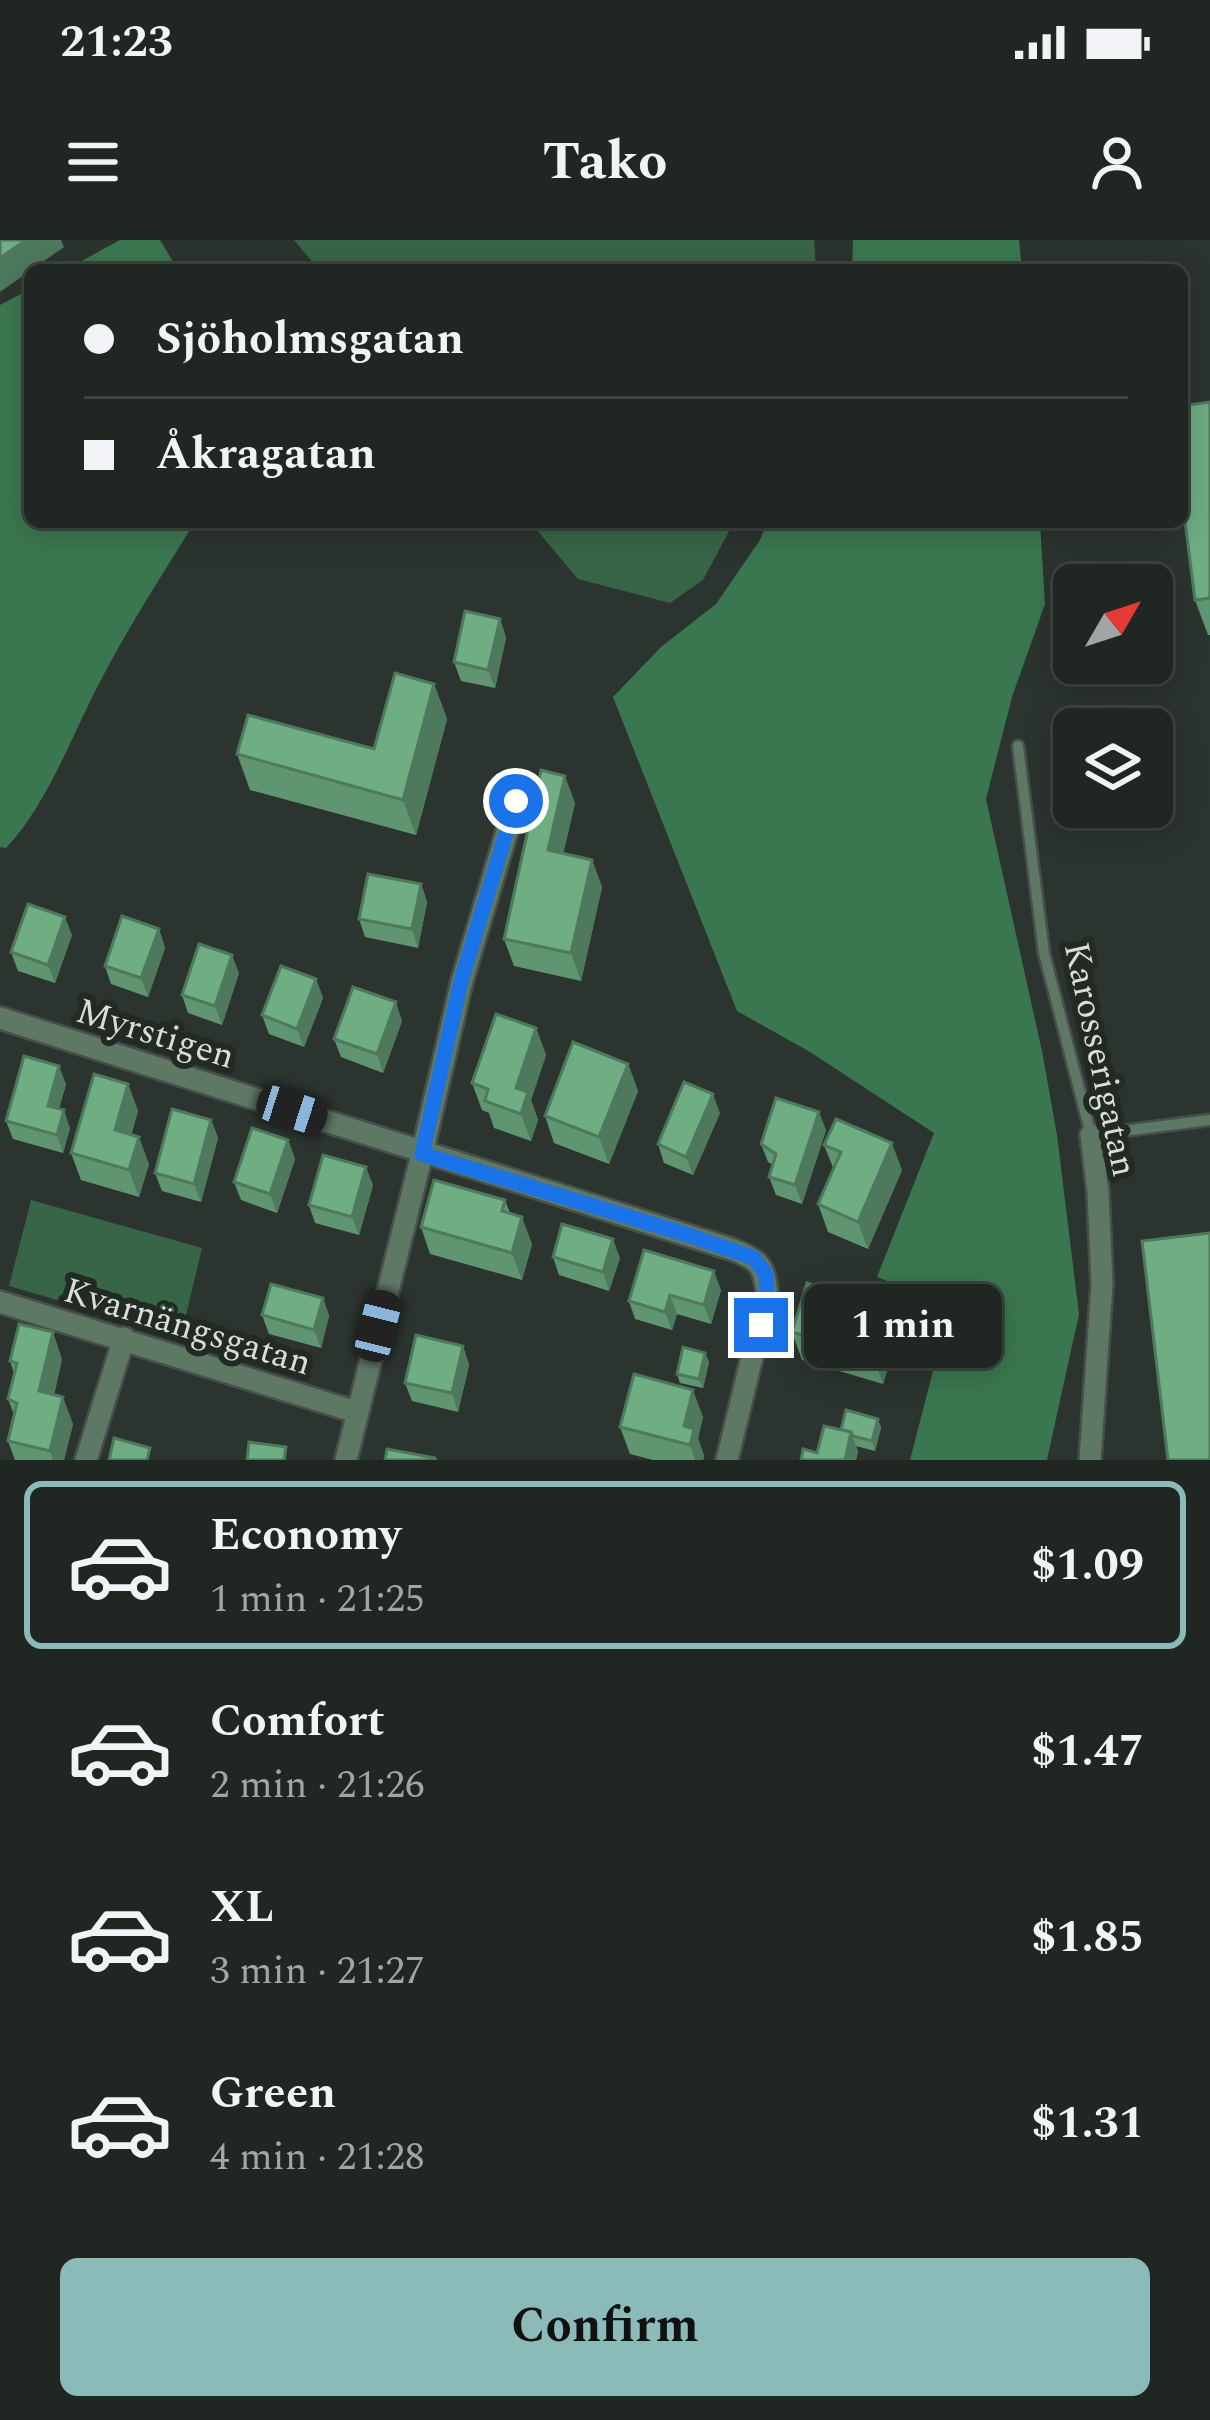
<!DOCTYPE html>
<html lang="en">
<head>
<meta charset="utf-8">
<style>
	body { margin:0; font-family:Spectral,serif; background:#2d332f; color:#f1f3f6; height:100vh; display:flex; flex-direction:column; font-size:45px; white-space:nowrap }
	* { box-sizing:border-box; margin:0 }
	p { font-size:39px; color:#a2a5a5 }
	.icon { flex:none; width:66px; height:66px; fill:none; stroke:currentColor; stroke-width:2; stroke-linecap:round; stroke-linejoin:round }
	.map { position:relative; height:1220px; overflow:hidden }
	.side { display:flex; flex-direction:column; background:#202722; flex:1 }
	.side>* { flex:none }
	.hud { position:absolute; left:24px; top:24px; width:1164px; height:264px; border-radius:18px; box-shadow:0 6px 30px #0003,0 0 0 3px #3d4440; display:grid; align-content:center; height:264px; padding:0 60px; background:#202722 }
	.needle { width:78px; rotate:51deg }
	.controls { position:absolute; left:1053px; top:324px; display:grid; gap:24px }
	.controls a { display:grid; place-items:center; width:120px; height:120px; border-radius:18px; background:#202722; box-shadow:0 6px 30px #0003,0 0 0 3px #3d4440; font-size:60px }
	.end { position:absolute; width:54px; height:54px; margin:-27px; border:15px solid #1a73e8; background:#fff; box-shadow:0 0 0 6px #fff }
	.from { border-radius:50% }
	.bubble { position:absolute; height:84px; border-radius:18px; background:#202722; box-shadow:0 6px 30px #0003,0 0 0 3px #3d4440; font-size:39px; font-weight:700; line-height:84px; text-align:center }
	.car { position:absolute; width:36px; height:72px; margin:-36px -18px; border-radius:15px; box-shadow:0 0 9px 3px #0007; background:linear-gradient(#222 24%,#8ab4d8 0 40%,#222 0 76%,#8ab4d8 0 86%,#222 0) }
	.hud b { display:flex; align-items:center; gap:42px; height:114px; font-size:45px }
	.hud b+b { border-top:3px solid #3d4440 }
	.hud i { width:30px; height:30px; background:#f1f3f6 }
	ul { padding:21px 0 0; list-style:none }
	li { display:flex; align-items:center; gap:36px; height:168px; margin:0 24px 18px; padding:0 36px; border:6px solid transparent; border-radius:18px }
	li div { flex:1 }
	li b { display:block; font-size:45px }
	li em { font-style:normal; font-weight:700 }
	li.current { border-color:#8bbbb9 }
	li>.icon { width:108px; height:108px; stroke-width:1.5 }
	.action { display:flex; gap:24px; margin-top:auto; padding:24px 60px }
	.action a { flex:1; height:138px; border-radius:18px; background:#8bbbb9; color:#111; font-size:48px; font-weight:700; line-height:138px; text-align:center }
	.status { display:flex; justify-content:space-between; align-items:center; height:84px; padding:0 60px; background:#202722; direction:ltr }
	.status svg { height:33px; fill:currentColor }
	header { display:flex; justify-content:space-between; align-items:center; height:156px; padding:0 60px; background:#202722; font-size:54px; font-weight:700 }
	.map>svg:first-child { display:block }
</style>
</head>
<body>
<div class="status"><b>21:23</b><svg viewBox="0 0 49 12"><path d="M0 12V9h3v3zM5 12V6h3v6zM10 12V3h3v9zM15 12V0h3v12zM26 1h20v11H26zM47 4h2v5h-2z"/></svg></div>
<header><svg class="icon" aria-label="menu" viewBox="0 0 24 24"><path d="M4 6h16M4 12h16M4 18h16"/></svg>Tako<svg class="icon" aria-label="person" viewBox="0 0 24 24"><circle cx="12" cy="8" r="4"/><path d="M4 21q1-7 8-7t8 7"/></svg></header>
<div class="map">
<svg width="1210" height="1220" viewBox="0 0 1210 1220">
	<rect width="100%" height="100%" fill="#2b342e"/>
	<g fill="#386547">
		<path d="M 294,0 L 814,0 L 816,27 L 815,30 L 319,30 Z"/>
		<path d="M 530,282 L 734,282 L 703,340 L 670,363 L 578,339 Z"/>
		<path d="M 31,960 L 202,1008 L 181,1096 L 9,1046 Z"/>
	</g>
	<g fill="#3a7750">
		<path d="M 120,0 L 160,0 L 178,30 L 65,30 Z"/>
		<path d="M 853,0 L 1019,0 L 1022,30 L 852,30 Z"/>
		<path d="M 30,49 L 30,282 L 195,282 C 163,333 131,383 103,436 C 74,490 48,564 6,608 L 0,607 L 0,65 Z"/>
		<path d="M 767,282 L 1040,282 L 1045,364 L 1012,457 L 986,559 L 1042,811 L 1057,895 L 1079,1074 L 1047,1220 L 910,1220 L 939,1108 L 936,1060 L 877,1037 L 934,893 L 810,812 L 737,771 L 613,457 L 661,407 L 716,364 L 760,300 Z"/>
	</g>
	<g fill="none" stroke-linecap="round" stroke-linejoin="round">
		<defs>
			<path id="lane" d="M 1018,506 L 1044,713 L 1091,895 L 1210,880"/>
			<g id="street">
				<path d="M 0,778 C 244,855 487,932 731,1009 C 759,1020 765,1025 767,1055 L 727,1220"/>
				<path d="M 0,1062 L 356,1172"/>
				<path d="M 86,1220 L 124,1098"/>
				<path d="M 346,1220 L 422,914 L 462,741 L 516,561"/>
				<path d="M 1090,1220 L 1102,1044 L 1098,952 L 1091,895"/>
			</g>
		</defs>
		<use href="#lane" stroke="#474f4a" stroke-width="15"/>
		<use href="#street" stroke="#474f4a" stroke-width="26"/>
		<use href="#lane" stroke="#5e7866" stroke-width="10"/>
		<use href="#street" stroke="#5e7866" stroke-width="21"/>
	</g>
	<g fill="#5f9571">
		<path d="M 1210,162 L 1210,395 L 1208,395 L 1195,360 Z"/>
		<path d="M 500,379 L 506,398 L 495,448 L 461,441 L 454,422 Z"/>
		<path d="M 434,444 L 447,479 L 416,595 L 250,550 L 237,514 L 374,509 Z"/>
		<path d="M 575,563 L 563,613 L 592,620 L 602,647 L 581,741 L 514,726 L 504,699 Z"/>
		<path d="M 421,644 L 427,662 L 418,708 L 365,697 L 359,679 Z"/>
		<path d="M 159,689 L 165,708 L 148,757 L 111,744 L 105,726 Z"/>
		<path d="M 72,695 L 55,743 L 18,731 L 11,712 Z"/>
		<path d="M 239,733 L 222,785 L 188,773 L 182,755 Z"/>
		<path d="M 316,739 L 323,758 L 304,807 L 269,794 L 262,775 Z"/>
		<path d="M 402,781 L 383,833 L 341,817 L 334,799 Z"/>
		<path d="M 536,788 L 546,815 L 531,860 L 538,880 L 531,901 L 494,888 L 489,873 L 482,870 L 472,843 Z"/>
		<path d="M 628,824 L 638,851 L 609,924 L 554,903 L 545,876 Z"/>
		<path d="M 66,844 L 59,868 L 70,888 L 63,913 L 13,899 L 6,881 Z"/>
		<path d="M 128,844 L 138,871 L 131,895 L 149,924 L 139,957 L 81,940 L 71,913 Z"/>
		<path d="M 720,873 L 693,935 L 664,923 L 658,904 Z"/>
		<path d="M 211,880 L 218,898 L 201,962 L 162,951 L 155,933 Z"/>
		<path d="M 826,890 L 802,964 L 776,955 L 769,937 L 773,925 L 768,922 L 761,904 Z"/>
		<path d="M 288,900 L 295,919 L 277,973 L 241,960 L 234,942 Z"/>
		<path d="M 824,905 L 902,930 L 868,1009 L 828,992 L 818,964 L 834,930 Z"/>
		<path d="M 373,945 L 359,995 L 315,983 L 309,965 Z"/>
		<path d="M 505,960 L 510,973 L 532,1004 L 522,1040 L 430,1014 L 421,987 Z"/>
		<path d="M 553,1017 L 620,1018 L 609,1051 L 559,1035 Z"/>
		<path d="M 721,1050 L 711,1084 L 677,1074 L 672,1090 L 635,1079 L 629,1061 Z"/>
		<path d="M 323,1058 L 329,1076 L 321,1108 L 269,1094 L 262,1075 Z"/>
		<path d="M 888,1068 L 898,1095 L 883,1144 L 802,1120 L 792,1092 Z"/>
		<path d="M 463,1106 L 469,1125 L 458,1172 L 412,1161 L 405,1143 Z"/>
		<path d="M 705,1113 L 709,1122 L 703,1148 L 680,1143 L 677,1134 Z"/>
		<path d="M 62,1119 L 54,1155 L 73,1184 L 64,1220 L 15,1220 L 8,1201 L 14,1175 L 8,1159 L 14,1133 L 10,1121 Z"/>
		<path d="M 703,1177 L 698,1198 L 704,1216 L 703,1220 L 653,1220 L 630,1214 L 620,1187 Z"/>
		<path d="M 878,1179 L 881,1188 L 875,1211 L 856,1206 L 858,1211 L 856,1220 L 801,1220 L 817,1213 L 841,1190 Z"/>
	</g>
	<g fill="#4e795c">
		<path d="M 26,0 L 61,0 L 64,7 L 0,52 L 0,18 Z"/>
		<path d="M 500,379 L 506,398 L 495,448 L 488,430 Z"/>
		<path d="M 434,444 L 447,479 L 416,595 L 403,560 Z"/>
		<path d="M 565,536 L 575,563 L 558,637 L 548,610 Z"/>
		<path d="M 592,620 L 602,647 L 581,741 L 571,713 Z"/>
		<path d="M 421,644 L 427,662 L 418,708 L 412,689 Z"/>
		<path d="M 65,677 L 72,695 L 55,743 L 48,725 Z"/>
		<path d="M 159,689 L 165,708 L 148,757 L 141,738 Z"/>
		<path d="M 232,715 L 239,733 L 222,785 L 215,766 Z"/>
		<path d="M 316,739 L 323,758 L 304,807 L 297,789 Z"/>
		<path d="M 396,762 L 402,781 L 383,833 L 377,814 Z"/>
		<path d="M 536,788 L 546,815 L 531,860 L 538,880 L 531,901 L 521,874 L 516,848 Z"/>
		<path d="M 628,824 L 638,851 L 609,924 L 599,897 Z"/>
		<path d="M 59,826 L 66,844 L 55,884 L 48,866 Z"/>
		<path d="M 128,844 L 138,871 L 125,917 L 115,890 Z"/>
		<path d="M 713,854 L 720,873 L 693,935 L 686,917 Z"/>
		<path d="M 64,870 L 70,888 L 63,913 L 57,895 Z"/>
		<path d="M 819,872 L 826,890 L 802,964 L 795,945 Z"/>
		<path d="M 211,880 L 218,898 L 201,962 L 194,944 Z"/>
		<path d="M 139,897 L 149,924 L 139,957 L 129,930 Z"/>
		<path d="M 288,900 L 295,919 L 277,973 L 270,954 Z"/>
		<path d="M 892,903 L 902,930 L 868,1009 L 858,982 Z"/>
		<path d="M 366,927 L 373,945 L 359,995 L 352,977 Z"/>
		<path d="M 522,977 L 532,1004 L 522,1040 L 512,1013 Z"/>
		<path d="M 613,999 L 620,1018 L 609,1051 L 603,1032 Z"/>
		<path d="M 714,1031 L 721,1050 L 711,1084 L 704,1065 Z"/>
		<path d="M 670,1055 L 677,1074 L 672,1090 L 665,1072 Z"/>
		<path d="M 323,1058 L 329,1076 L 321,1108 L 314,1090 Z"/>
		<path d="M 888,1068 L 898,1095 L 883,1144 L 873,1117 Z"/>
		<path d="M 53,1092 L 62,1119 L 49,1178 L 39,1151 Z"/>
		<path d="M 463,1106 L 469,1125 L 458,1172 L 452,1153 Z"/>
		<path d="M 705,1113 L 709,1122 L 703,1148 L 699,1139 Z"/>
		<path d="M 693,1150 L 703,1177 L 698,1198 L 704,1216 L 703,1220 L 695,1220 L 684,1186 Z"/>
		<path d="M 63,1157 L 73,1184 L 64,1220 L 53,1220 L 50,1211 Z"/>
		<path d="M 878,1179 L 881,1188 L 875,1211 L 872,1201 Z"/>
		<path d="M 851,1192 L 858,1211 L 856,1220 L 845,1220 Z"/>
	</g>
	<g fill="#6fad83" stroke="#4e795c" stroke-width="3">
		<path d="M 0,0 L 26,0 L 0,18 Z"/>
		<path d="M 1210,162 L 1210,358 L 1195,360 L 1182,257 L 1182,166 Z"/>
		<path d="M 465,371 L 500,379 L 488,430 L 454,422 Z"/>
		<path d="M 395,433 L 434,444 L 403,560 L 237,514 L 248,475 L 374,509 Z"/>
		<path d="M 541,530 L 565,536 L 548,610 L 592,620 L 571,713 L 504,699 Z"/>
		<path d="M 368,634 L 421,644 L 412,689 L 359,679 Z"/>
		<path d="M 28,664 L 65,677 L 48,725 L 11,712 Z"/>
		<path d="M 122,676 L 159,689 L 141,738 L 105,726 Z"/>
		<path d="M 199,704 L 232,715 L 215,766 L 182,755 Z"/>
		<path d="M 281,726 L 316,739 L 297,789 L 262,775 Z"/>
		<path d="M 353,747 L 396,762 L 377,814 L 334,799 Z"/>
		<path d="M 496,774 L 536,788 L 516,848 L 528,852 L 521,874 L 485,861 L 488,849 L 472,843 Z"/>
		<path d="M 573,802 L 628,824 L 599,897 L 545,876 Z"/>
		<path d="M 24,816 L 59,826 L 48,866 L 64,870 L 57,895 L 6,881 Z"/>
		<path d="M 94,834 L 128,844 L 115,890 L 139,897 L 129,930 L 71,913 Z"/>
		<path d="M 684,842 L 713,854 L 686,917 L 658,904 Z"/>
		<path d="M 776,858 L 819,872 L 795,945 L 769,937 L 776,914 L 761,904 Z"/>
		<path d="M 172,869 L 211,880 L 194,944 L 155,933 Z"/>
		<path d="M 836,879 L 892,903 L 858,982 L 818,964 L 841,912 L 824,905 Z"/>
		<path d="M 252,888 L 288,900 L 270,954 L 234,942 Z"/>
		<path d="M 323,915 L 366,927 L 352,977 L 309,965 Z"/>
		<path d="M 434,940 L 505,960 L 502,971 L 522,977 L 512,1013 L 421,987 Z"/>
		<path d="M 562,984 L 613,999 L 603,1032 L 553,1017 Z"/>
		<path d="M 1210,993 L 1210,1220 L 1168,1220 L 1142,1001 Z"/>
		<path d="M 644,1010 L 714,1031 L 704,1065 L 670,1055 L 665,1072 L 629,1061 Z"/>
		<path d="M 807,1043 L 888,1068 L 873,1117 L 792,1092 Z"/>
		<path d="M 271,1044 L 323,1058 L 314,1090 L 262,1075 Z"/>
		<path d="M 19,1084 L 53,1092 L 39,1151 L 63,1157 L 50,1211 L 8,1201 L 17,1163 L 8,1159 L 17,1123 L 10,1121 Z"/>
		<path d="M 416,1095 L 463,1106 L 452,1153 L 405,1143 Z"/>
		<path d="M 683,1107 L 705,1113 L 699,1139 L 677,1134 Z"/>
		<path d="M 634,1134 L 693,1150 L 684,1186 L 694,1189 L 690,1205 L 620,1187 Z"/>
		<path d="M 846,1170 L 878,1179 L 872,1201 L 853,1196 L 851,1192 L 841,1190 Z"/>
		<path d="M 824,1186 L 851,1192 L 845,1220 L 801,1220 L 803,1209 L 817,1213 Z"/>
		<path d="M 114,1198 L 150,1208 L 147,1220 L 109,1220 Z"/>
		<path d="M 249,1202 L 286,1207 L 284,1220 L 247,1220 Z"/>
		<path d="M 387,1209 L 435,1218 L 435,1220 L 385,1220 Z"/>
	</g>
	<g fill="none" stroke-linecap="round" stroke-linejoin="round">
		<path stroke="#1a73e8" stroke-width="15" d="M 516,561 L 461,741 L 422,914 L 688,995 L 754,1018 L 766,1034 L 767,1055 L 761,1085"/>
	</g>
	<g text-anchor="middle" stroke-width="12" stroke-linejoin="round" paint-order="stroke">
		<g font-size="36" fill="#d9deda" stroke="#222a24">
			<text transform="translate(156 792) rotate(17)" y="13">Myrstigen</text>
			<text transform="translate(1102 819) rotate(78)" y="13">Karosserigatan</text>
			<text transform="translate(188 1085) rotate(17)" y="13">Kvarnängsgatan</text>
		</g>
	</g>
</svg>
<div class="controls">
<a><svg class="needle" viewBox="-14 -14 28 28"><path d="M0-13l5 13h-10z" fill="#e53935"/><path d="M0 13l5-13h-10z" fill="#a2a5a5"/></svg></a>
<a><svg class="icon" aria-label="layers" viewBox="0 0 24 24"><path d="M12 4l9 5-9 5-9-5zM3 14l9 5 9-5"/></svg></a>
</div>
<i class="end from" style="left:516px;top:561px"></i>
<i class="end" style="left:761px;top:1085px"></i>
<div class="bubble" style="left:804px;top:1044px;width:198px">1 min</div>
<i class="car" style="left:292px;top:870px;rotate:108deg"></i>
<i class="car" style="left:378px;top:1086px;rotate:14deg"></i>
<div class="hud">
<b><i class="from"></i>Sjöholmsgatan</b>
<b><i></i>Åkragatan</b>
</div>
</div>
<section class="side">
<ul>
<li class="current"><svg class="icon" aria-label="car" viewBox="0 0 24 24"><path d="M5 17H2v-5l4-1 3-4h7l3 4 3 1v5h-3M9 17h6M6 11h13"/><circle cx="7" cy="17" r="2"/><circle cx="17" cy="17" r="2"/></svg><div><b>Economy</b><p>1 min · 21:25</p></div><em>$1.09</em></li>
<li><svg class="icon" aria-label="car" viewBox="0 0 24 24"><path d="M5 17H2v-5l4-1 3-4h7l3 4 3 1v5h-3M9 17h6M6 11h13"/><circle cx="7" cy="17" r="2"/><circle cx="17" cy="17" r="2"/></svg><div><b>Comfort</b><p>2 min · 21:26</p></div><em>$1.47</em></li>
<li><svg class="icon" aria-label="car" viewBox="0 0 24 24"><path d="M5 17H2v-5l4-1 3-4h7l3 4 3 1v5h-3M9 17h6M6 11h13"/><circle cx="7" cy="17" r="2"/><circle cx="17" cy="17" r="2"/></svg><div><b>XL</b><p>3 min · 21:27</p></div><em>$1.85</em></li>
<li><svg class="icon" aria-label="car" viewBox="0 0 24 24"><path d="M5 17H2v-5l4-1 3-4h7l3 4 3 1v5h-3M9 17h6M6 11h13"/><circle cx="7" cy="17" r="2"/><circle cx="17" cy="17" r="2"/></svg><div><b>Green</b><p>4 min · 21:28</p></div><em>$1.31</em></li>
</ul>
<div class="action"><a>Confirm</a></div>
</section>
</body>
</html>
